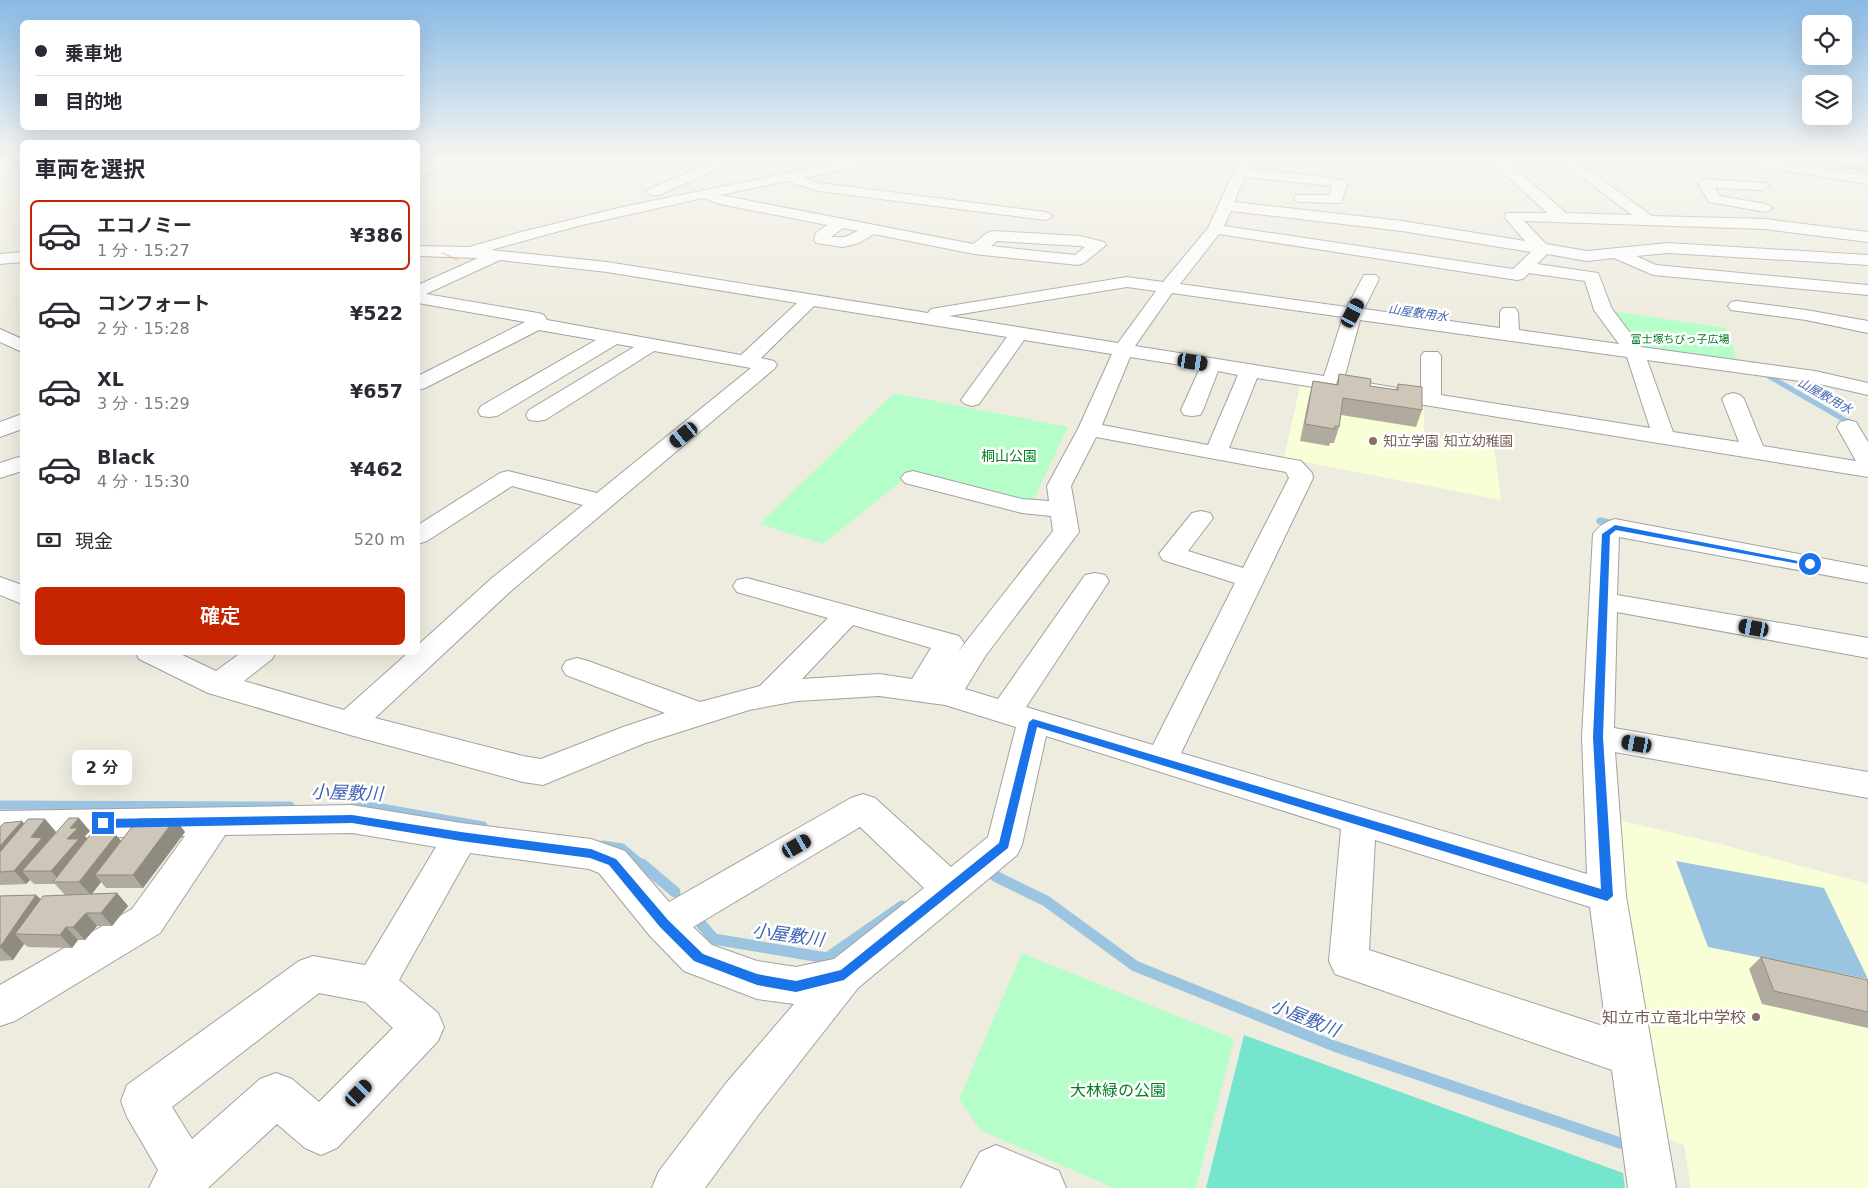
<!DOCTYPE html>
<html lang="ja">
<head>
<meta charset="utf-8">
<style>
	body { margin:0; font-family:"DejaVu Sans","Noto Sans JP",sans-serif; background:#f7f7f7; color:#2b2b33; height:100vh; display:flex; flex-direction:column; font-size:19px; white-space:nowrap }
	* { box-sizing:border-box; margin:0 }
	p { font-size:16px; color:#7c7c81 }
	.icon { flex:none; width:28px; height:28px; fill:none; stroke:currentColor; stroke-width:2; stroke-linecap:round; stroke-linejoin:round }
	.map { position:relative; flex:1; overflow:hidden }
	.side { position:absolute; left:20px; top:140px; width:400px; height:515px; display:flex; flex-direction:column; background:#fff; border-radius:8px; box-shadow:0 5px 20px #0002 }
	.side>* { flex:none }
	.banner { position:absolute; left:20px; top:20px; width:400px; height:110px; border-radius:8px; box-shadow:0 5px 20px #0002; display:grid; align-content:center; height:110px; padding:0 15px; background:#fff }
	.controls { position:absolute; left:1802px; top:15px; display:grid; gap:10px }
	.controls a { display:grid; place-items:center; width:50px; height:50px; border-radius:8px; background:#fff; box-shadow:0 5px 20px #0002; font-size:25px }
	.end { position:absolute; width:22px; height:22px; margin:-11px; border:6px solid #1a73e8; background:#fff; box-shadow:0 0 0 2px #fff }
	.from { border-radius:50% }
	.bubble { position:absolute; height:35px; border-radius:8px; background:#fff; box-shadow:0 5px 20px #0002; font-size:16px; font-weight:600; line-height:35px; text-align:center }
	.car { position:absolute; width:15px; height:30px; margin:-15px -8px; border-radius:6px; box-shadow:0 0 4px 1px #0007; background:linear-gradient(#222 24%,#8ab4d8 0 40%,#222 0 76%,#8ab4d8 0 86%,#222 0) }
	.banner b { display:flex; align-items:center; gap:18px; height:48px; font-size:19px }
	.banner b+b { border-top:1px solid #e1e1e2 }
	.banner i { width:12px; height:12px; background:#2b2b33 }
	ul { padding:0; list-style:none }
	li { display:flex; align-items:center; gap:15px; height:70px; margin:0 10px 8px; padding:0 5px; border:2px solid transparent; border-radius:8px }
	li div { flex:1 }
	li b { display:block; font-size:19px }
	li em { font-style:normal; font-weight:600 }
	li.current { border-color:#c62400 }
	li>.icon { width:45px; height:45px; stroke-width:1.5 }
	h2 { padding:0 15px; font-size:22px; line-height:60px }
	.pay { display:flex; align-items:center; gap:12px; height:55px; padding:0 15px; font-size:19px }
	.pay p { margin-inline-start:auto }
	.primary-button { display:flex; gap:10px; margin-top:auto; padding:10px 15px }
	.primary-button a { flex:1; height:58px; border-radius:8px; background:#c62400; color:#fff; font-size:20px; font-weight:600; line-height:58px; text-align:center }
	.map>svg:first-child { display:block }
</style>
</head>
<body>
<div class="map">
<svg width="1868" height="1188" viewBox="0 0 1868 1188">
	<rect width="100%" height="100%" fill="#eeecdf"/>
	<g fill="#f8ffd7">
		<path d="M 1301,382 L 1424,402 L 1424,435 L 1494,447 L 1501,500 L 1284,458 Z"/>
		<path d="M 1618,820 L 1720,844 L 1868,884 L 1868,1188 L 1691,1188 L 1684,1145 L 1664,1138 L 1622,895 Z"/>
	</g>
	<g fill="#b6fec9">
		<path d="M 1612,311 L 1726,328 L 1739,365 L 1641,349 Z"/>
		<path d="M 894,393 L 1068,427 L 1032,503 L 913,472 L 823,544 L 760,524 Z"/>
		<path d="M 1022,953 L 1234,1039 L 1196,1188 L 1114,1188 L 980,1130 L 959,1099 Z"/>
	</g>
	<path fill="#75e5ce" d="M 1244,1035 L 1623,1173 L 1625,1188 L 1206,1188 Z"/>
	<path fill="#9bc4e0" d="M 1676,861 L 1824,888 L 1868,979 L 1708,947 Z"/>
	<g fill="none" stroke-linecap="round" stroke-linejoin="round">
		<path stroke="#9bc4e0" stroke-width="5" d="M 1765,374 L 1850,423"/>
		<g stroke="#9bc4e0" stroke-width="7">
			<path d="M 1848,422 L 1855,426"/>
			<path d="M 1600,521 L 1615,524"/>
		</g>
		<g stroke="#9bc4e0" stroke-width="9">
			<path d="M 0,805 L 290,806"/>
			<path d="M 354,807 L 375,807 L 483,826"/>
			<path d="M 603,845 L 622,848 L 643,866"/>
		</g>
		<g stroke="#9bc4e0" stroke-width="11">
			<path d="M 642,864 L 675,892"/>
			<path d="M 995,876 L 1046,901 L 1135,966 L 1334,1046 L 1626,1145"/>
			<path d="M 702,925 L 714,939 L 827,958 L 902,906"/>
		</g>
		<path fill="#9bc4e0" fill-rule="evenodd" d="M 1807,158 L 1868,159 L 1868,173 L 1811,163 Z"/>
		<defs>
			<g id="minor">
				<path d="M 7,158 L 22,158 L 22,163 L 9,161 Z"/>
				<path d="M 724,158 L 742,158 L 659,195 L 654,196 L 647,192 L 649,189 Z"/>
				<path d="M 862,158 L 888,158 L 881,162 L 803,178 L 820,183 L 1046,212 L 1053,216 L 1046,220 L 818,191 L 787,181 L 720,195 L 973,244 L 987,233 L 993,231 L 1080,236 L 1104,242 L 1106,245 L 1084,263 L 1078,265 L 974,254 L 874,234 L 859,243 L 843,247 L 816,243 L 814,240 L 816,233 L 827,225 L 720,204 L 703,198 L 578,226 L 491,250 L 607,262 L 928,313 L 931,309 L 937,308 L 1127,277 L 1163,282 L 1208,228 L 1240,158 L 1254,158 L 1249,169 L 1327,177 L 1345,181 L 1347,184 L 1341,203 L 1301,202 L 1296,201 L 1294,198 L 1296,195 L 1330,195 L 1332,186 L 1245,177 L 1234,202 L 1402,221 L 1525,241 L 1506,219 L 1504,216 L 1506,213 L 1547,213 L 1488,158 L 1503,158 L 1566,213 L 1632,215 L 1557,158 L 1572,158 L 1652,216 L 1765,219 L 1868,232 L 1868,242 L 1765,229 L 1524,221 L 1546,244 L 1587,251 L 1668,243 L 1868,255 L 1868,265 L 1668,253 L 1636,256 L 1656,265 L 1868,285 L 1868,295 L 1653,275 L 1614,258 L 1587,261 L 1547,254 L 1537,264 L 1598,273 L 1612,309 L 1641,347 L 1815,371 L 1868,383 L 1868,395 L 1815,383 L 1647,360 L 1673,432 L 1739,442 L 1722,399 L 1726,395 L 1733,393 L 1740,395 L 1744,399 L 1763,446 L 1856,461 L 1837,427 L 1840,422 L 1848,420 L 1856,422 L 1868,442 L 1868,477 L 1257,378 L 1229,448 L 1301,461 L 1312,473 L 1313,478 L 1181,753 L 1587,874 L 1582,737 L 1593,534 C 1599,526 1605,522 1615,519 L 1868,567 L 1868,583 L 1619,537 L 1617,595 L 1868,638 L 1868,658 L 1617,612 L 1614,728 L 1868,772 L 1868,798 L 1615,752 L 1626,896 L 1676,1188 L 1628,1188 L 1612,1070 L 1335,974 L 1329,961 L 1341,829 L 1046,736 L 1022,845 L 1017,855 L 858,988 L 759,1114 L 705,1188 L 652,1188 L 659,1171 L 727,1082 L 794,1004 L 757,999 L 684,971 L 650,936 L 599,873 L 589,869 L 470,853 L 399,980 L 438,1013 L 444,1027 L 438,1041 L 337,1148 L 321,1155 L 305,1148 L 277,1124 L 208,1188 L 149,1188 L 158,1170 L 127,1117 L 121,1101 L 127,1085 L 299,961 L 313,956 L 365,965 L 436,847 L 352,833 L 225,835 L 160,933 L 15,1021 L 0,1026 L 0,985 L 132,909 L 185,836 L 0,839 L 0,811 L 352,805 L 461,823 L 591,839 L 625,851 L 669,902 L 851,798 L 863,794 L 875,798 L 951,867 L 988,837 L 1016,727 L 945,705 L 879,696 L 797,701 L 749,710 L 645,743 L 543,785 L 523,782 L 350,735 L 208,693 L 139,659 L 135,652 L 176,652 L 216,671 L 242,652 L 276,652 L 272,659 L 244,681 L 344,710 L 409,652 L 418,652 L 418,645 L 492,578 L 583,505 L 512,486 L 427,541 L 418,544 L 418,525 L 500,473 L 508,471 L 597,493 L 751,368 L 654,351 L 545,420 L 537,421 L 529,420 L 526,415 L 529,410 L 634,347 L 617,344 L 497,416 L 489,417 L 481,416 L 478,411 L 481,406 L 596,340 L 539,330 L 425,388 L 418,390 L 418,376 L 525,322 L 418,303 L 418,285 L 478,258 L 418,256 L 418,246 L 469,247 L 521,232 L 627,206 ZM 1231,211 L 1402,231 L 1531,252 L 1513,269 L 1224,226 ZM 843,228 L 858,231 L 845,237 L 831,237 ZM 1219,234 L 1517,280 L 1523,279 L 1529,273 L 1585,281 L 1594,310 L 1619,344 L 1519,330 L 1518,312 L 1515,308 L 1503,308 L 1500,312 L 1500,328 L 1364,309 L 1379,279 L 1376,275 L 1364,275 L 1347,307 L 1180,284 ZM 997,241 L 1080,246 L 1085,247 L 1075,255 L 991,246 ZM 500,260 L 607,272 L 797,303 L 741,355 L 547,320 L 544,315 L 538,313 L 426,294 ZM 1127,287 L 1156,291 L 1118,343 L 949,316 ZM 1172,293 L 1343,317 L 1324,376 L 1135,346 ZM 814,306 L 1007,337 L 961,400 L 965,404 L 972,406 L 979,404 L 1024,340 L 1112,354 L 1078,429 L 1047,486 L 1049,501 L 1022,499 L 913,471 L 905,473 L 901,478 L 905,483 L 1022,513 L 1051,516 L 1053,531 L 958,652 L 964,643 L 959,636 L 747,578 L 737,580 L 733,586 L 737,592 L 828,618 L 760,686 L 700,702 L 588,661 L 577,658 L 566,661 L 562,668 L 566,675 L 665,713 L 623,727 L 541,759 L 523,756 L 375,718 L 512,590 L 774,369 L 777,365 L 774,361 L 761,358 ZM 1360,320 L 1627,357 L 1650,428 L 1441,395 L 1441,356 L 1438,352 L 1424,352 L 1421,356 L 1421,392 L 1344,379 ZM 1130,357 L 1200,368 L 1181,410 L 1184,415 L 1192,416 L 1200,415 L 1203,410 L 1218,371 L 1238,375 L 1208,445 L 1102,425 ZM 1096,437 L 1286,472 L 1289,478 L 1243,568 L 1188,551 L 1213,518 L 1210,513 L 1201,511 L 1192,513 L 1159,554 L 1163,560 L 1235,583 L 1153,745 L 1026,707 L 1109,581 L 1105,575 L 1095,573 L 1085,575 L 998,699 L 965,689 L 986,655 L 1079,532 L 1071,486 ZM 853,625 L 931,648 L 912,679 L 879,674 L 802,679 ZM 860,827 L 924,888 L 834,959 L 796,967 L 757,961 L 712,945 L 693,927 ZM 1375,840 L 1590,907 L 1606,1027 L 1369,950 ZM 319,993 L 365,1002 L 393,1028 L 319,1102 L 292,1079 L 276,1073 L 260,1079 L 192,1139 L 172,1107 Z"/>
				<path d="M 1719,158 L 1751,158 L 1868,176 L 1868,184 L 1726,162 Z"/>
				<path d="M 418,160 L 436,170 L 418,182 L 418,172 L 420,170 L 418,169 Z"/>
				<path d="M 1705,179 L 1767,183 L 1769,186 L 1762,190 L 1715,188 L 1719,196 L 1766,204 L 1773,208 L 1766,212 L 1709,202 L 1698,183 Z"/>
				<path d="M 22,252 L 22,262 L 0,264 L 0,254 Z"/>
				<path d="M 1737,301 L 1806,310 L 1868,321 L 1868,333 L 1806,320 L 1731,310 L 1728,306 L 1731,302 Z"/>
				<path d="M 0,329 L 22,339 L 22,352 L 0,342 Z"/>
				<path d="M 22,414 L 22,429 L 0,437 L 0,422 Z"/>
				<path d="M 22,456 L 22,471 L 0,478 L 0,463 Z"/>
				<path d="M 0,577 L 22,585 L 22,604 L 0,595 Z"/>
				<path d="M 996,1145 L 1059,1171 L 1066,1188 L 961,1188 L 980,1152 Z"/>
			</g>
		</defs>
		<use href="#minor" stroke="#a2a2a2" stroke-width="2"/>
		<use href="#minor" fill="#fff" fill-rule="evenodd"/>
		<path stroke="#ff8d5f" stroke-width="2" stroke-dasharray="1 1" stroke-linecap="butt" d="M 442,253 L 458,260"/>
	</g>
	<g fill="#b1aa9e">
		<path d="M 1339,374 L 1370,386 L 1396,390 L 1398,384 L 1422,410 L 1416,427 L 1341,415 L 1339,427 L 1334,443 L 1330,443 L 1329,446 L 1300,441 L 1309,397 L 1313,381 L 1336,384 Z"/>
		<path d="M 45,819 L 56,832 L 90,831 L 85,836 L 87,839 L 116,835 L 121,841 L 175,819 L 185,832 L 143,888 L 106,888 L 101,882 L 92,894 L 117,893 L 128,906 L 112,926 L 97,926 L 85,940 L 78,940 L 72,948 L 28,947 L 24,944 L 13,960 L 0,961 L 0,896 L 36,895 L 41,899 L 65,895 L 55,884 L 34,884 L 30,880 L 26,884 L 0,885 L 0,827 L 24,824 Z"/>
		<path d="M 1761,957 L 1868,980 L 1868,1028 L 1762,1004 L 1749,969 Z"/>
	</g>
	<g fill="#908b81">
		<path d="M 79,818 L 90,831 L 85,836 L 89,841 L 61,882 L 51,871 L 67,839 L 70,828 Z"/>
		<path d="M 45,819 L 56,832 L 22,871 L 30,880 L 26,884 L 14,871 L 0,872 L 0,846 L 22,821 L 33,834 Z"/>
		<path d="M 175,819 L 185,832 L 143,888 L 133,875 Z"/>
		<path d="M 116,835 L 127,848 L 95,875 L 101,882 L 91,895 L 79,882 Z"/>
		<path d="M 117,893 L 128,906 L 112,926 L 101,913 Z"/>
		<path d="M 36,895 L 49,908 L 15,934 L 24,944 L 13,960 L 0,947 Z"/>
		<path d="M 86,913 L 97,926 L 85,940 L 73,927 Z"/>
		<path d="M 66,927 L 78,940 L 72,948 L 60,935 Z"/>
	</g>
	<g fill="#cec6b8" stroke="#908b81">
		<path d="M 1339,374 L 1371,379 L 1370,386 L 1398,390 L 1398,384 L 1422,387 L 1422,410 L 1343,398 L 1339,427 L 1335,426 L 1334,429 L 1305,424 L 1313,381 L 1338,385 Z"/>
		<path d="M 69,818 L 79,818 L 70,828 L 78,828 L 67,839 L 79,839 L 51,871 L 22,871 Z"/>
		<path d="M 28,819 L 45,819 L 31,837 L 42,838 L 14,871 L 0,872 L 0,852 Z"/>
		<path d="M 138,819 L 175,819 L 133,875 L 95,875 Z"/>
		<path d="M 22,821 L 0,846 L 0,827 L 4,823 Z"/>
		<path d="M 90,835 L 116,835 L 79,882 L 53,882 Z"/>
		<path d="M 117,893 L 101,913 L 86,913 L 73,927 L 66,927 L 60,935 L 15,934 L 43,896 Z"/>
		<path d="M 36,895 L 0,947 L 0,896 Z"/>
		<path d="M 1761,957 L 1868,980 L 1868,1012 L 1774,991 Z"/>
	</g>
	<linearGradient id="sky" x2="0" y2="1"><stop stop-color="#89bae5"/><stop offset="0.49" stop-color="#f7f6f1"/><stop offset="1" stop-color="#f7f6f1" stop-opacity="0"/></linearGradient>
	<rect width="1868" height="324" fill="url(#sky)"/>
	<path fill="#1a73e8" d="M 1615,525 L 1813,564 L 1810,566 L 1616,530 L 1610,535 L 1603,737 L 1613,896 L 1607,901 L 1037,727 L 1008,848 L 844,980 L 796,992 L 757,985 L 694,961 L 660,927 L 609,865 L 590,858 L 461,841 L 352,823 L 103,828 L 98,823 L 103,819 L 352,815 L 461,832 L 591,849 L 616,859 L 668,920 L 703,954 L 757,974 L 796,981 L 841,970 L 999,843 L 1029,722 L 1033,719 L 1601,889 L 1593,737 L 1602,534 Z"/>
	<g fill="#8d6e63" stroke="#fff" stroke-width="2">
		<circle cx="1373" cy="441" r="5"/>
		<circle cx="1756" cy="1017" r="5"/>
	</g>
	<g text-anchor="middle" stroke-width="5" stroke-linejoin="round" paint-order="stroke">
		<g font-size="11" fill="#028024" stroke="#fff">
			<text x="1680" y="343">富士塚ちびっ子広場</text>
		</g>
		<g font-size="12" font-style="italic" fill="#4165b2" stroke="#fff">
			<text transform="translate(1418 313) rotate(8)" y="4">山屋敷用水</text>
			<text transform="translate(1825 396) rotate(29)" y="4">山屋敷用水</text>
		</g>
		<g font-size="14" fill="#785e54" stroke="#fff" text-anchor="start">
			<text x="1383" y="446">知立学園 知立幼稚園</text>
		</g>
		<g font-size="14" fill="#028024" stroke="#fff">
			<text x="1009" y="461">桐山公園</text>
		</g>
		<g font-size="16" fill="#785e54" stroke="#fff" text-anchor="end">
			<text x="1746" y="1023">知立市立竜北中学校</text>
		</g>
		<g font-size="16" fill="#028024" stroke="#fff">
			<text x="1118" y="1096">大林緑の公園</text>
		</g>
		<g font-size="18" font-style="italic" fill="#4165b2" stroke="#fff">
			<text transform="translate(347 793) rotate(2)" y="6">小屋敷川</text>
			<text transform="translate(788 935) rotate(8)" y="6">小屋敷川</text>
			<text transform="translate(1305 1018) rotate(22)" y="6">小屋敷川</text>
		</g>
	</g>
</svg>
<div class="controls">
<a><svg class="icon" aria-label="locate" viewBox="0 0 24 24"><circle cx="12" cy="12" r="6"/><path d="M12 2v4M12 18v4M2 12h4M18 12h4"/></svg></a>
<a><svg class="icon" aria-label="layers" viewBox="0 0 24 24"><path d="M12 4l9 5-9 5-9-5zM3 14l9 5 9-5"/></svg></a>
</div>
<i class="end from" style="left:1810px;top:564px"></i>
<i class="end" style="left:103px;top:823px"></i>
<div class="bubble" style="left:72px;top:750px;width:60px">2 分</div>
<i class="car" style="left:1353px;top:313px;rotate:28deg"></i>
<i class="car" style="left:1193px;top:362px;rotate:99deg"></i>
<i class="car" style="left:684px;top:435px;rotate:231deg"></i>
<i class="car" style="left:1754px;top:628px;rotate:280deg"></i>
<i class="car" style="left:1637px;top:744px;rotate:280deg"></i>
<i class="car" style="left:797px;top:846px;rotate:60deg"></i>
<i class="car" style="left:359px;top:1093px;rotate:44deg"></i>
<div class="banner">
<b><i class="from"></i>乗車地</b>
<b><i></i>目的地</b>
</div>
<section class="side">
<h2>車両を選択</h2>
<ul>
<li class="current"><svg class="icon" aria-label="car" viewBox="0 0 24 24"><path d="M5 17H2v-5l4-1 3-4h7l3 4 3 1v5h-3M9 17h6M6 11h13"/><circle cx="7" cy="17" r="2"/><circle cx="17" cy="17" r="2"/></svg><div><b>エコノミー</b><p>1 分 · 15:27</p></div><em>¥386</em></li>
<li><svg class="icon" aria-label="car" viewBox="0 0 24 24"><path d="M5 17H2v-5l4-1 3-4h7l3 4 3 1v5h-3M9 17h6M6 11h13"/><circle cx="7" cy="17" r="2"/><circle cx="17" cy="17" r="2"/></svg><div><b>コンフォート</b><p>2 分 · 15:28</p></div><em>¥522</em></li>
<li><svg class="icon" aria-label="car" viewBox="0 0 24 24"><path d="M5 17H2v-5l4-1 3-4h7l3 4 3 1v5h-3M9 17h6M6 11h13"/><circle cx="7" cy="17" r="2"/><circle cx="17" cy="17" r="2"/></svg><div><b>XL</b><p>3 分 · 15:29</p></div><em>¥657</em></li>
<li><svg class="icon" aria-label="car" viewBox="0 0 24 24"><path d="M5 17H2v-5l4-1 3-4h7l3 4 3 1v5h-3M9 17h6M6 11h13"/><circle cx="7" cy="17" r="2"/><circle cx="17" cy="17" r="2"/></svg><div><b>Black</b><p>4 分 · 15:30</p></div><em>¥462</em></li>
</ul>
<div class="pay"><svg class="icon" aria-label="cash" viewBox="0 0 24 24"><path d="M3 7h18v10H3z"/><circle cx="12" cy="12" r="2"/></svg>現金<p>520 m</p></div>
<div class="primary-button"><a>確定</a></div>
</section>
</div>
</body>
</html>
